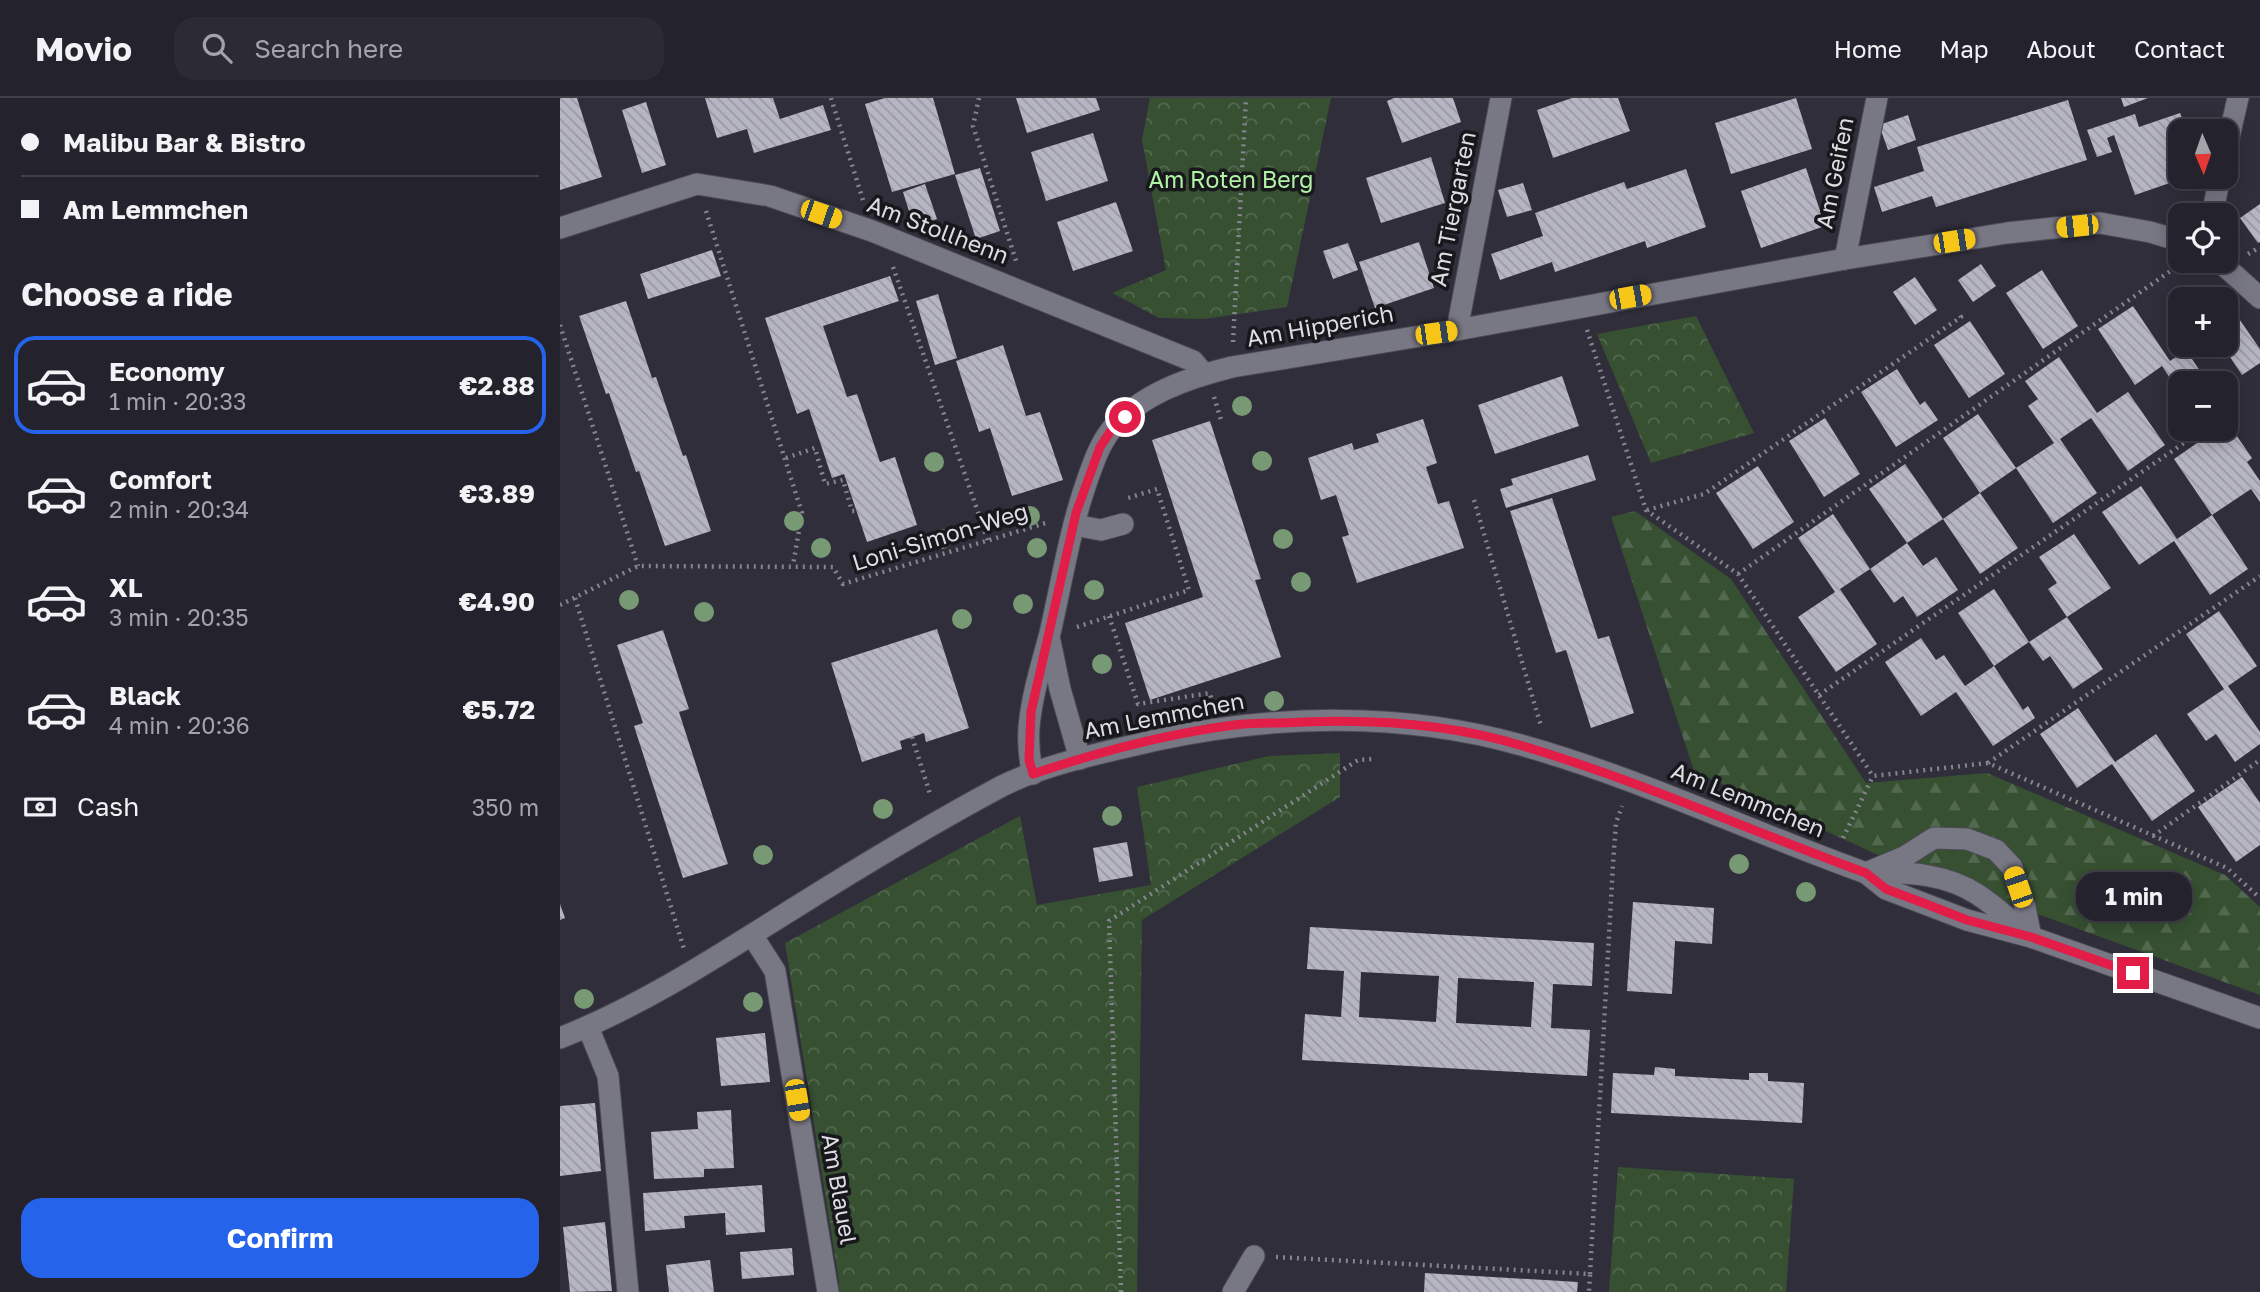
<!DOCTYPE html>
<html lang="en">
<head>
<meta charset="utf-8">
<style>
	body { margin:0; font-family:"Golos Text",sans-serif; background:#2c2a34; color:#f1f3f6; height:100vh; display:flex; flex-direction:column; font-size:26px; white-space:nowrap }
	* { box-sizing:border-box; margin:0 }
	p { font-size:23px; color:#a3a4a9 }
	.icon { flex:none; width:38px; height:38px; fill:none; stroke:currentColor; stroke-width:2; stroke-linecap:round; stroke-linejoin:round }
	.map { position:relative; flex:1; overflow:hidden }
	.drawer { display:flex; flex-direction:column; background:#24222c; width:560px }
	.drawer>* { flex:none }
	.banner { display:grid; align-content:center; height:154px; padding:0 21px; background:#24222c }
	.needle { width:46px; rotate:178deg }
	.buttons { position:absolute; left:1608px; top:21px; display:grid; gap:14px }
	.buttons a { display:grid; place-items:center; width:70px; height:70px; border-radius:14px; background:#24222c; box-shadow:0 4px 18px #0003,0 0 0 2px #413f48; font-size:35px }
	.end { position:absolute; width:32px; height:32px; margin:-16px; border:9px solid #e11d48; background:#fff; box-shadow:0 0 0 4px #fff }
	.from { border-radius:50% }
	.bubble { position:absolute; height:49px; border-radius:21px; background:#24222c; box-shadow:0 4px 18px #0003,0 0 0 2px #413f48; font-size:23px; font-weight:700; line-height:49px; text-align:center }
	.car { position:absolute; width:21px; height:42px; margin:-21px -10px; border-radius:9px; box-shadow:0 0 5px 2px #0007; background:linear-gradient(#f5c518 24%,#345 0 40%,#f5c518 0 76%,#345 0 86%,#f5c518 0) }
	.banner b { display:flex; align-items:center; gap:24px; height:66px; font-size:26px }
	.banner b+b { border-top:2px solid #413f48 }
	.banner i { width:18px; height:18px; background:#f1f3f6 }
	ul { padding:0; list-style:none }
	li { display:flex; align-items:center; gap:21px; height:98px; margin:0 14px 10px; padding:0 7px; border:4px solid transparent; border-radius:21px }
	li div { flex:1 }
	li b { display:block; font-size:26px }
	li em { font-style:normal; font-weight:700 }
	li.current { border-color:#2563eb }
	li>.icon { width:63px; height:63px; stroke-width:1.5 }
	h2 { padding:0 21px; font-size:32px; line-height:84px }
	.pay { display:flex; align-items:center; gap:18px; height:77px; padding:0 21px; font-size:26px }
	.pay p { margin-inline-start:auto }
	.button { display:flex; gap:14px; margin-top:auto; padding:14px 21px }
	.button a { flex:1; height:80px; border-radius:21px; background:#2563eb; color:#fff; font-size:28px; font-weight:700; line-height:80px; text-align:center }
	header { display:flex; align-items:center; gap:42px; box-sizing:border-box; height:98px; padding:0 35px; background:#24222c; border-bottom:2px solid #413f48 }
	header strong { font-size:33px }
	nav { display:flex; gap:38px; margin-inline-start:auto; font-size:24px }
	.search { width:490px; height:63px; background:#2c2a34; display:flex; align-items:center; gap:18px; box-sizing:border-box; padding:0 24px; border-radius:21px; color:#a3a4a9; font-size:26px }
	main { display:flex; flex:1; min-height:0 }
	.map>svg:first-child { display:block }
</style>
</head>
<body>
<header>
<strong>Movio</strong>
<div class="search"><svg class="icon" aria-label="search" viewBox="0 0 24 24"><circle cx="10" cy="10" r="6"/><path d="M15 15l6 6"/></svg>Search here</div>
<nav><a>Home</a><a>Map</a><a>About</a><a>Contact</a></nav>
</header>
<main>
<section class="drawer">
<div class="banner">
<b><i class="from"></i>Malibu Bar &amp; Bistro</b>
<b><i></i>Am Lemmchen</b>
</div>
<h2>Choose a ride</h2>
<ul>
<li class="current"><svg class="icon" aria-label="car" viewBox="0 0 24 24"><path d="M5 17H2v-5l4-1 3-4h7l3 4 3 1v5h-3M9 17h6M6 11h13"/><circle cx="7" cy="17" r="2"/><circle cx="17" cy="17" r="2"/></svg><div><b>Economy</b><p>1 min · 20:33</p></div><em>€2.88</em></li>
<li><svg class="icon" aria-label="car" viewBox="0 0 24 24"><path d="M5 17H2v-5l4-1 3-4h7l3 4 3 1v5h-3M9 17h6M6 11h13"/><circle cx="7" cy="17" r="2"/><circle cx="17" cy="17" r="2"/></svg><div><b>Comfort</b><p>2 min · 20:34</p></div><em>€3.89</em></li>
<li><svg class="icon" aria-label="car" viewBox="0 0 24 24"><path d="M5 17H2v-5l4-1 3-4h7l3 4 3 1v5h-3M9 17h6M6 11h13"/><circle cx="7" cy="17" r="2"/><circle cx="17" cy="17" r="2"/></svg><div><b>XL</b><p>3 min · 20:35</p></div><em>€4.90</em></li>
<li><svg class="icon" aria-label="car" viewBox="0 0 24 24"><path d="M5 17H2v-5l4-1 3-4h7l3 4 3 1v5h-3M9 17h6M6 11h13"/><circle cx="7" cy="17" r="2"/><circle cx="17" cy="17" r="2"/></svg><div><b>Black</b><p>4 min · 20:36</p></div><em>€5.72</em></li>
</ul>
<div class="pay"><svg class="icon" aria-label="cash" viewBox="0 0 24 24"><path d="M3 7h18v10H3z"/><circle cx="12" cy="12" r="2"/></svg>Cash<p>350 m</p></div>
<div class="button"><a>Confirm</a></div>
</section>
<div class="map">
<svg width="1700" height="1194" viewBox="0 0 1700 1194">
	<defs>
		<pattern id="forest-firs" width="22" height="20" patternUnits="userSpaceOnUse" patternTransform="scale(1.75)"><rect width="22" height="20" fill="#365031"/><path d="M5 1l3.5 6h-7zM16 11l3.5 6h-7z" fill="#53694f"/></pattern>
		<pattern id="park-crowns" width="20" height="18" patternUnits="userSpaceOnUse" patternTransform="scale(1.75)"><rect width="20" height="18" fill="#365031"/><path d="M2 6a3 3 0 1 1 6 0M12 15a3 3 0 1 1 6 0" fill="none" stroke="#53694f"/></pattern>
		<pattern id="building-back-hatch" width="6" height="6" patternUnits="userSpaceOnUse" patternTransform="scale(1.75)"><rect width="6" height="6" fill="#b6b5c3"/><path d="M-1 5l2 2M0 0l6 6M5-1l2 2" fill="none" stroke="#9998a3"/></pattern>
	</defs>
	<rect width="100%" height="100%" fill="#302e3a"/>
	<path fill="url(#forest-firs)" d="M 1075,413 L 1171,481 L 1306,685 L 1427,675 L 1665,777 L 1700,809 L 1700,897 L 1329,762 L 1134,673 L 1051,419 Z"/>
	<g fill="url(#park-crowns)">
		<path d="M 590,0 L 771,0 L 727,209 L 645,221 L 599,220 L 552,195 L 606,172 L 582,42 Z"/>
		<path d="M 1136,218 L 1194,335 L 1091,365 L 1037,236 Z"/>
		<path d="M 780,655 L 780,699 L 582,822 L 577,1194 L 279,1194 L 279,1183 L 225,845 L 460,718 L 477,807 L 591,787 L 577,689 L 709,658 Z"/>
		<path d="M 1058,1069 L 1234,1081 L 1226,1194 L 1049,1194 Z"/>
	</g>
	<g fill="url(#building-back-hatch)" fill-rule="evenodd">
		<path d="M 0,0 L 17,0 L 42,79 L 0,92 Z"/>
		<path d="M 145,0 L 213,0 L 220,21 L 263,7 L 271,32 L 194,55 L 187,31 L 157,40 Z"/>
		<path d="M 325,0 L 373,0 L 395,76 L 332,94 L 305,6 Z"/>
		<path d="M 456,0 L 536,0 L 540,12 L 467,35 Z"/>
		<path d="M 834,0 L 893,0 L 901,24 L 842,45 L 827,3 Z"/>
		<path d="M 1012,0 L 1058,0 L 1070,33 L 993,60 L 977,12 Z"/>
		<path d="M 1236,0 L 1252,51 L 1171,76 L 1155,25 Z"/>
		<path d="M 1561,0 L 1588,0 L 1564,9 Z"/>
		<path d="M 1508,2 L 1527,62 L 1376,109 L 1372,98 L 1322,114 L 1314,89 L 1364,73 L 1357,49 Z"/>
		<path d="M 86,4 L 106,67 L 82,75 L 62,12 Z"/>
		<path d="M 1620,15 L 1627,33 L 1620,33 L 1620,79 L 1627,79 L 1575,97 L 1554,37 L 1547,40 L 1552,54 L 1537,59 L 1527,32 L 1575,16 L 1579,29 Z"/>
		<path d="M 1348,17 L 1356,42 L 1328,52 L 1319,27 Z"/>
		<path d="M 533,35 L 548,83 L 486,103 L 471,54 Z"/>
		<path d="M 871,59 L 885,105 L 821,125 L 806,80 Z"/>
		<path d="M 420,70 L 440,133 L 416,141 L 395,77 Z"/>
		<path d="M 1246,70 L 1265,128 L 1201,150 L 1181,93 Z"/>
		<path d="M 1126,71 L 1146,129 L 1087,150 L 1085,143 L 995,174 L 992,164 L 940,182 L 931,156 L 983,138 L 975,115 L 1064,84 L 1067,91 Z"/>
		<path d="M 963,85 L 972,112 L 947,119 L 938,92 Z"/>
		<path d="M 365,86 L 377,121 L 354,129 L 343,94 Z"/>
		<path d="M 556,104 L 573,153 L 513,173 L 497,124 Z"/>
		<path d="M 1700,106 L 1700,144 L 1698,145 L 1680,120 Z"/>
		<path d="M 859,144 L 874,190 L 815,210 L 799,164 Z"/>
		<path d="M 788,145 L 798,172 L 773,181 L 763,153 Z"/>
		<path d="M 152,152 L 161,178 L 88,201 L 80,176 Z"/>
		<path d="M 1421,166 L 1436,188 L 1413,204 L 1398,182 Z"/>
		<path d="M 1482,172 L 1518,228 L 1483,251 L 1446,195 Z"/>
		<path d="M 330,178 L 339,203 L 263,228 L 287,299 L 297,296 L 320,364 L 335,359 L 357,427 L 307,444 L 284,376 L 272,380 L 249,311 L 237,316 L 205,220 Z"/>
		<path d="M 1355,179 L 1377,212 L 1355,227 L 1333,194 Z"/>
		<path d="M 378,196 L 397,260 L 375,267 L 356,203 Z"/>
		<path d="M 1666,202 L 1700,251 L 1700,265 L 1682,277 L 1662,247 L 1666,247 Z"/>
		<path d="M 66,203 L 92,280 L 96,279 L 123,358 L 126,357 L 151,433 L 105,448 L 79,373 L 76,374 L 49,295 L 46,296 L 19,218 Z"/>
		<path d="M 1573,208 L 1610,263 L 1626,252 L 1648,285 L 1620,285 L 1620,295 L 1602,268 L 1575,287 L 1538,231 Z"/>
		<path d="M 1410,223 L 1445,276 L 1409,300 L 1374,247 Z"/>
		<path d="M 443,247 L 466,318 L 480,314 L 503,382 L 452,398 L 430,330 L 419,334 L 396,263 Z"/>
		<path d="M 1499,259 L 1537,315 L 1568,294 L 1605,347 L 1568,373 L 1531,320 L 1500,341 L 1537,395 L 1493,425 L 1456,370 L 1494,345 L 1468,308 L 1478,301 L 1465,283 Z"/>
		<path d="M 1337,271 L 1360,307 L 1365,303 L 1378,322 L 1336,349 L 1301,294 Z"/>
		<path d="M 1002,278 L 1019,328 L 935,356 L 918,307 Z"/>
		<path d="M 1418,316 L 1456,370 L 1420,395 L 1383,340 Z"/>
		<path d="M 1265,320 L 1300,376 L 1264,399 L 1229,343 Z"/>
		<path d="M 863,321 L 877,365 L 866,369 L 878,406 L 889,403 L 904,450 L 797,485 L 782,439 L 789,437 L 776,397 L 761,402 L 748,360 L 792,345 L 794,352 L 819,344 L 816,336 Z"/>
		<path d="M 650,323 L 701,481 L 695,482 L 721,559 L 590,602 L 565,525 L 643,499 L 592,342 Z"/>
		<path d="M 1672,331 L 1692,360 L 1687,364 L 1700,383 L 1700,404 L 1691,391 L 1652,417 L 1614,361 L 1650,336 L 1655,343 Z"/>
		<path d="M 1028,357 L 1036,382 L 946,410 L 940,391 L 953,387 L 951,381 Z"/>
		<path d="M 1345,366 L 1383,421 L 1347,445 L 1309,391 Z"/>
		<path d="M 1198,368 L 1234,424 L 1193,451 L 1156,395 Z"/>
		<path d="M 1581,388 L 1617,441 L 1652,417 L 1688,471 L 1650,497 L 1614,443 L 1579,467 L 1542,414 Z"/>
		<path d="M 1420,395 L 1458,450 L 1420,476 L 1383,421 Z"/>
		<path d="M 992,400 L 1038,541 L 1049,538 L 1074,615 L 1031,630 L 1006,552 L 996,555 L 950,413 Z"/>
		<path d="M 1273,416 L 1310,471 L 1280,491 L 1317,546 L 1276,574 L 1238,519 L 1275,494 L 1238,440 Z"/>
		<path d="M 1514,436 L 1551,490 L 1507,519 L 1488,491 L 1497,485 L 1479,459 Z"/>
		<path d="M 1347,445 L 1363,468 L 1376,459 L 1398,492 L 1357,519 L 1343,498 L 1334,505 L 1310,471 Z"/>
		<path d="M 1434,491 L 1469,544 L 1434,568 L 1398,515 Z"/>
		<path d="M 1659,513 L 1697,568 L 1668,588 L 1700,634 L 1700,646 L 1675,664 L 1656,636 L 1646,643 L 1627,616 L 1664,591 L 1626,536 Z"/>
		<path d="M 1507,519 L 1543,571 L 1513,591 L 1490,558 L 1483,563 L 1469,544 Z"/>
		<path d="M 377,531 L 409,630 L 366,644 L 364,635 L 340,643 L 342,651 L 302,664 L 271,565 Z"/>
		<path d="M 103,532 L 129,611 L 119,614 L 168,766 L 123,780 L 74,628 L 83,625 L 57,547 Z"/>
		<path d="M 1361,540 L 1376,562 L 1384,557 L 1405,588 L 1434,568 L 1463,612 L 1468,608 L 1475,620 L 1433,648 L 1396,594 L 1361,618 L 1325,564 Z"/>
		<path d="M 1518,610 L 1555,664 L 1596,636 L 1635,693 L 1592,723 L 1552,666 L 1517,690 L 1480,636 Z"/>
		<path d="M 1682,679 L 1700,705 L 1700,747 L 1676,764 L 1638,709 Z"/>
		<path d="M 567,744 L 573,778 L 539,784 L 533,750 Z"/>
		<path d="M 1073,804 L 1154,810 L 1152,846 L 1115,843 L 1112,896 L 1067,893 Z"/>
		<path d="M 0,806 L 5,820 L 0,822 Z"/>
		<path d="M 750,829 L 1034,845 L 1032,888 L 993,886 L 991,930 L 1030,932 L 1027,978 L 742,962 L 745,916 L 781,919 L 784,873 L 747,871 ZM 801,874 L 879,878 L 876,924 L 799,919 ZM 898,880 L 974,884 L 971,929 L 896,925 Z"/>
		<path d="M 205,935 L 210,984 L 161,988 L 156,940 Z"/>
		<path d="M 1095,969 L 1115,971 L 1115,978 L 1189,982 L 1189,975 L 1208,975 L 1208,983 L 1244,985 L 1242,1025 L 1051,1015 L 1053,975 L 1094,977 Z"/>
		<path d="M 35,1005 L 41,1073 L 0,1078 L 0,1008 Z"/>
		<path d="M 171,1012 L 174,1070 L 144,1071 L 144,1079 L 94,1081 L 91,1034 L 138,1031 L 137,1014 Z"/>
		<path d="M 202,1087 L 205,1134 L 166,1137 L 165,1115 L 124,1118 L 125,1130 L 85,1133 L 83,1095 Z"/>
		<path d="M 45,1124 L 52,1193 L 10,1194 L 3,1129 Z"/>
		<path d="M 232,1150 L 234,1177 L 182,1181 L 180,1154 Z"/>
		<path d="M 150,1162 L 154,1194 L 109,1194 L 106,1167 Z"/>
		<path d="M 865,1175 L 1018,1184 L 1017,1194 L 864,1194 Z"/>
	</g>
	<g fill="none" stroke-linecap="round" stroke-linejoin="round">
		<defs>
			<g id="minor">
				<path d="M 1666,52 L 1678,0"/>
				<path d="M 1652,117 L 1660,79"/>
				<path d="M 0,130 L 137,86 L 210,98 L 312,133 L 633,263 L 644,276"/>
				<path d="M 1285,161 L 1317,0"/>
				<path d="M 1659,163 L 1700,200"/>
				<path d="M 897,232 L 941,0"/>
				<path d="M 514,427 L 541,432 L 563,426"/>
				<path d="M 490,543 L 500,591 L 520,661"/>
				<path d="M 473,676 C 469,661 468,645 469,629 C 472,596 482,566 490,535 C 502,483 510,430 528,380 C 534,363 540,346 551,332 C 580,296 628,280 672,269 L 897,232 L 1285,161 L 1447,135 L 1540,125 L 1590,134 L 1620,143"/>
				<path d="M 1306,775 L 1344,759 L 1374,740 L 1407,741 L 1436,752 L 1452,769 L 1465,809 L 1471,839"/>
				<path d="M 1318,775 C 1352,774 1387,777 1417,796 C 1434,807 1449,821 1464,833"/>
				<path d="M 192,837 L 215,873 L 268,1194"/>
				<path d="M 28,929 L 48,978 L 68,1194"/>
				<path d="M 0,940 C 81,908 155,860 228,814 C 298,770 369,727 442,688 C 486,666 549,653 597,642 C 716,616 844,614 961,647 C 1079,680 1191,734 1306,775 L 1326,791 L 1407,822 L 1471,839 L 1700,920"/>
				<path d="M 673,1194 L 694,1158"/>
			</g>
		</defs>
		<use href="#minor" stroke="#4b4a54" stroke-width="23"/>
		<g stroke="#86858e" stroke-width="4.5" stroke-dasharray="2 5" stroke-linecap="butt">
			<path d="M 271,0 L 303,102"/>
			<path d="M 419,0 L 413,28 L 457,166"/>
			<path d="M 146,113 L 242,415 L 233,467"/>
			<path d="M 1688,156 L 1700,149"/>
			<path d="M 333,169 L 428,443"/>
			<path d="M 0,227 L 78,468"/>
			<path d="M 1027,232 L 1086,412 L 1178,476 L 1313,678 L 1428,665 L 1667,770 L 1700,800"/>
			<path d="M 673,244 L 686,0"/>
			<path d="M 654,299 L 661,322"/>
			<path d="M 226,360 L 255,350 L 265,386 L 283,382 L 292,413 L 296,413"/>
			<path d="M 914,402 L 981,628"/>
			<path d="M 1087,412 L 1144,396 L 1401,219 L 1398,214"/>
			<path d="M 1178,476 L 1619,167"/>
			<path d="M 15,500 L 124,851"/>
			<path d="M 0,507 L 78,468 L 273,469 L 283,486 L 489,424"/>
			<path d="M 549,518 L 578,606 L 650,595 L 652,604"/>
			<path d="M 517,529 L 629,492 L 597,391 L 568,400"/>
			<path d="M 1259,597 L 1644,331"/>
			<path d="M 352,639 L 371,699"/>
			<path d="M 1428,665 L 1700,478"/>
			<path d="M 1593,738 L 1700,662"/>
			<path d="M 1283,740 L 1313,678"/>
			<path d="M 716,1159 L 1030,1176 L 1029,1194"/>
			<path d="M 1030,1176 L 1053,766 L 1056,725 L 1062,708"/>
			<path d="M 561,1194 L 549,823 L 798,662 L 812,661"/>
		</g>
		<use href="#minor" stroke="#787784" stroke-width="21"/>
	</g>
	<g fill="#779a75">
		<circle cx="682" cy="308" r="10"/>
		<circle cx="702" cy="363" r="10"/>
		<circle cx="374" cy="364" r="10"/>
		<circle cx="470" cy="418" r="10"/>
		<circle cx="234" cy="423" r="10"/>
		<circle cx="382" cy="441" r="10"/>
		<circle cx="723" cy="441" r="10"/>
		<circle cx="261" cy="450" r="10"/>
		<circle cx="477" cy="450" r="10"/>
		<circle cx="741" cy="484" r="10"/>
		<circle cx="534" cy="492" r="10"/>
		<circle cx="69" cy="502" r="10"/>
		<circle cx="463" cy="506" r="10"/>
		<circle cx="144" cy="514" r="10"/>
		<circle cx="402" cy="521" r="10"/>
		<circle cx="542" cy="566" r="10"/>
		<circle cx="714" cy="603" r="10"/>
		<circle cx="323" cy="711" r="10"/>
		<circle cx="552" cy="718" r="10"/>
		<circle cx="203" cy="757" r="10"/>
		<circle cx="1179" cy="766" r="10"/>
		<circle cx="1246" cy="794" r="10"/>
		<circle cx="24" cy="901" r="10"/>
		<circle cx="193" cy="904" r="10"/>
	</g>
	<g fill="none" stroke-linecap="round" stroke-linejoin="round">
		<path stroke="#e11d48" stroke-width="9" d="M 565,319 L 552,331 L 540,349 L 516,415 L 471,614 L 469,662 L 473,676 C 538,654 606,636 674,627 C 689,625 706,625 721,625 C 802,620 886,624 963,648 C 1080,683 1191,733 1306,775 L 1326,791 L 1366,806 L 1407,822 L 1471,839 L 1573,875"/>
	</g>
	<g text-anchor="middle" stroke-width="7" stroke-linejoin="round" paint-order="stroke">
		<g font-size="23" fill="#dedde4" stroke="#18171c">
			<text transform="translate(1275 75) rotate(-79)" y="8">Am Geifen</text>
			<text transform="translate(893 111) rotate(-79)" y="8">Am Tiergarten</text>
			<text transform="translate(378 132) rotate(21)" y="8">Am Stollhenn</text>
			<text transform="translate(760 228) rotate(-10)" y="8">Am Hipperich</text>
			<text transform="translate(380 439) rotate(-17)" y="8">Loni-Simon-Weg</text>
			<text transform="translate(604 618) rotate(-11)" y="8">Am Lemmchen</text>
			<text transform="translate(1188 702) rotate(22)" y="8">Am Lemmchen</text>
			<text transform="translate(279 1091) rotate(80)" y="8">Am Blauel</text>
		</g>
		<g font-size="23" fill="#b1f3a5" stroke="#18171c">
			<text x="671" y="90">Am Roten Berg</text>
		</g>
	</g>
</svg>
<div class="buttons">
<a><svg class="needle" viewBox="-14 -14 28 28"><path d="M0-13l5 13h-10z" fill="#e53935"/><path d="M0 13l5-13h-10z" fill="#a3a4a9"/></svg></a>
<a><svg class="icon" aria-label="locate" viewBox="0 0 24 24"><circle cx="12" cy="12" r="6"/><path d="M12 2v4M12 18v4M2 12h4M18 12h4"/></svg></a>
<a>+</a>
<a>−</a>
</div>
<i class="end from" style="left:565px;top:319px"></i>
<i class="end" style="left:1573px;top:875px"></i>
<div class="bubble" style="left:1516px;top:774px;width:116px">1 min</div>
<i class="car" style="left:261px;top:116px;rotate:109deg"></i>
<i class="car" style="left:1517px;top:128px;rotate:264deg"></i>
<i class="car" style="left:1394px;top:143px;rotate:81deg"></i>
<i class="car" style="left:1070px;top:199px;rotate:80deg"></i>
<i class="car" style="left:876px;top:235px;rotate:82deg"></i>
<i class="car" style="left:1458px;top:789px;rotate:341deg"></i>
<i class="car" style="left:237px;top:1002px;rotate:170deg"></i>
</div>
</main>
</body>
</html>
